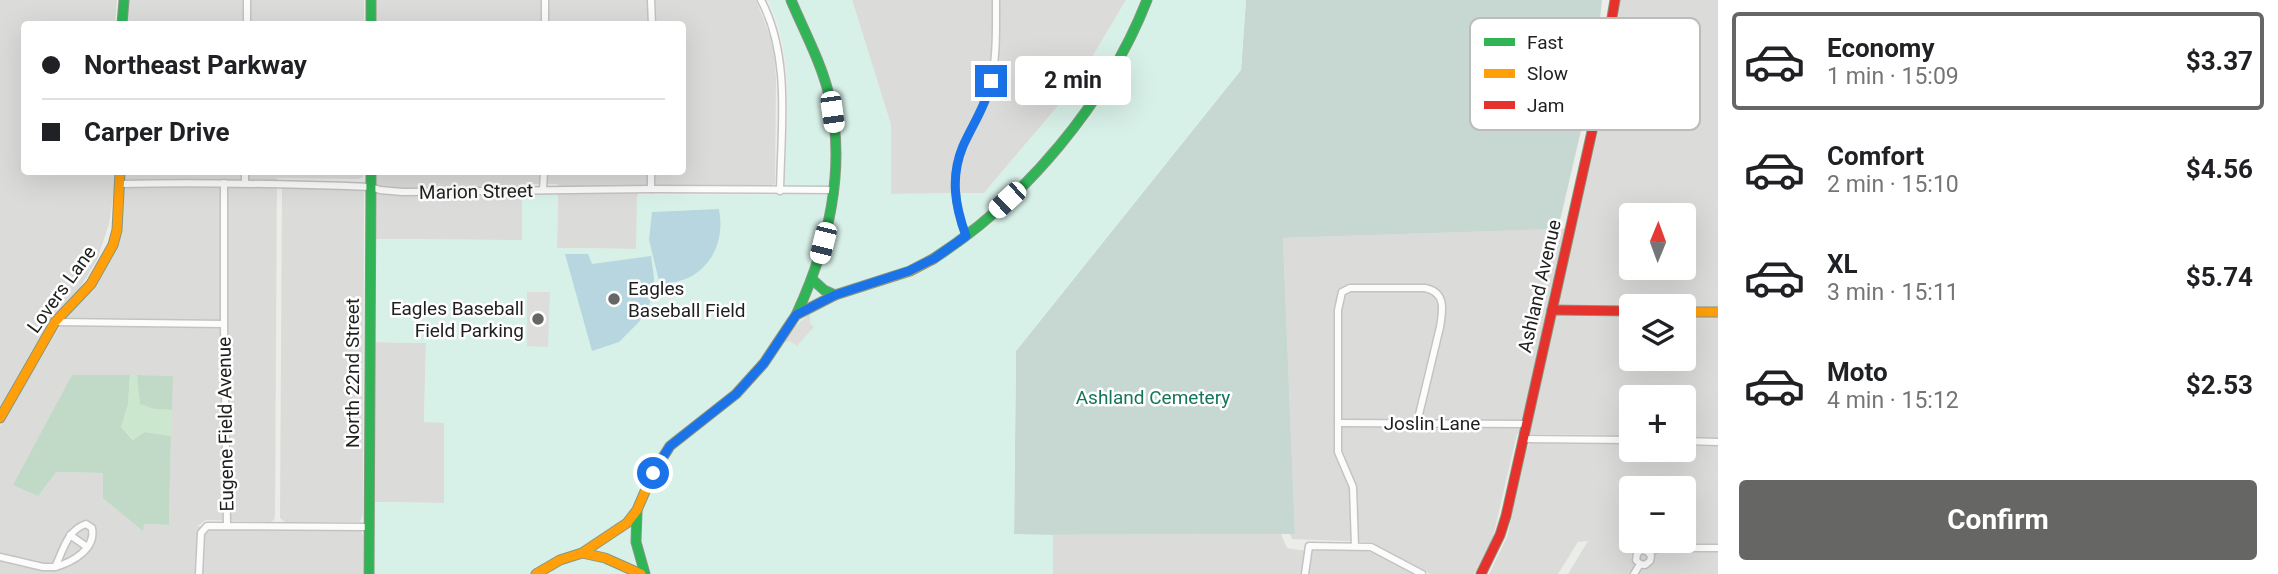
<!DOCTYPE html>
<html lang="en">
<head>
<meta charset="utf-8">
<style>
	body { margin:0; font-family:Roboto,sans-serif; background:#f2f2f2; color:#202124; height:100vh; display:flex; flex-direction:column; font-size:26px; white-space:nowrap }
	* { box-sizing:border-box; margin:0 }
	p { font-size:23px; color:#757577 }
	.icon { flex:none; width:38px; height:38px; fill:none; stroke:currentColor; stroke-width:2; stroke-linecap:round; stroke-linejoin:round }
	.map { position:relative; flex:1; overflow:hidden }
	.details { display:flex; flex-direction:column; background:#fff; width:560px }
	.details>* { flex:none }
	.guide { position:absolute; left:21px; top:21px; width:665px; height:154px; border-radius:7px; box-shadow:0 7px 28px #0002; display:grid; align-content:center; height:154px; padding:0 21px; background:#fff }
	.needle { width:46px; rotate:1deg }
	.controls { position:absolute; left:1619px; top:203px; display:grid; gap:14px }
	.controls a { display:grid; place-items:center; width:77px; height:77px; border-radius:7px; background:#fff; box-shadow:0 7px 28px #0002; font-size:35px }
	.end { position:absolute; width:32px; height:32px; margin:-16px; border:9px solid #1a73e8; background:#fff; box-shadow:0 0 0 4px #fff }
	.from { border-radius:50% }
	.bubble { position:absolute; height:49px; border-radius:7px; background:#fff; box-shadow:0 7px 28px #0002; font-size:23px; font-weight:700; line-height:49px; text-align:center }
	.car { position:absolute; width:21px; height:42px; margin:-21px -10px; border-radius:9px; box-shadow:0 0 5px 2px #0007; background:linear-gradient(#fff 24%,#345 0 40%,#fff 0 76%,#345 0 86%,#fff 0) }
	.guide b { display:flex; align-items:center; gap:24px; height:66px; font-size:26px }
	.guide b+b { border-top:2px solid #e0e0e0 }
	.guide i { width:18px; height:18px; background:#202124 }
	ul { padding:12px 0 0; list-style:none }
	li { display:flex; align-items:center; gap:21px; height:98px; margin:0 14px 10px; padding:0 7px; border:4px solid transparent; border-radius:7px }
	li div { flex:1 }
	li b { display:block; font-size:26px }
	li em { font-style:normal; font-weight:700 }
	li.active { border-color:#666765 }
	li>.icon { width:63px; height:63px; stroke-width:1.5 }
	.button { display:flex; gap:14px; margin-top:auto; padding:14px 21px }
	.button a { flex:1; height:80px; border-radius:7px; background:#666765; color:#fff; font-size:28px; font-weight:700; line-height:80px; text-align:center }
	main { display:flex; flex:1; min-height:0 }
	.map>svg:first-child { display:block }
</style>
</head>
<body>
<main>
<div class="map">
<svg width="1718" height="574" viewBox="0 0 1718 574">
	<rect width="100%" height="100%" fill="#ebede8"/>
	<g fill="#dbdcd9" fill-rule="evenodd">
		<path d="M 0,0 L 117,0 L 115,24 L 24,24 L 24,172 L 114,172 L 114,192 L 109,224 L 97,260 L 79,289 L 48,322 L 0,407 Z"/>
		<path d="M 127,0 L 364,0 L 364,24 L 125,24 Z"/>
		<path d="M 376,0 L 756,0 L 770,36 L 774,53 L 776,78 L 775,183 L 771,186 L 638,185 L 637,249 L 557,248 L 558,184 L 522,184 L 522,240 L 375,239 L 375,172 L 682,172 L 682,24 L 376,24 Z"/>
		<path d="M 852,0 L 1126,0 L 1075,86 L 984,193 L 890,194 L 891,125 Z"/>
		<path d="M 1620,0 L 1718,0 L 1718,574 L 1568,574 L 1588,541 L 1578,542 L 1558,574 L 1489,574 L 1507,537 L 1527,448 L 1530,443 L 1605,444 L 1606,435 L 1517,434 L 1492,541 L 1474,574 L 1430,574 L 1371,542 L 1292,539 L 1290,534 L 1295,534 L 1283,238 L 1576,228 L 1609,84 ZM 1631,215 L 1684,215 L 1684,268 L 1631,268 ZM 1631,306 L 1684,306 L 1684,359 L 1631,359 ZM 1631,397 L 1684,397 L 1684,450 L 1631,450 ZM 1631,488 L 1684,488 L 1684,541 L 1631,541 Z"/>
		<path d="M 124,172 L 364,172 L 362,178 L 358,179 L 277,178 L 275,516 L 274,520 L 270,522 L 206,520 L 197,526 L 356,529 L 361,531 L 363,535 L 363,574 L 0,574 L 0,426 L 59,328 L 90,290 L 120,226 ZM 72,375 L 172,376 L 169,525 L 143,524 L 143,530 L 103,473 L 56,472 Z"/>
		<path d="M 282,188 L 360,188 L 364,192 L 363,514 L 360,522 L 285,522 L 280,518 Z"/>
		<path d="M 375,342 L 426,343 L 424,421 L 444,422 L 444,503 L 375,502 Z"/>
		<path d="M 1281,534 L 1287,548 L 1299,550 L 1366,551 L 1373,553 L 1413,574 L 1053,574 L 1053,535 Z"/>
	</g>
	<path fill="#cbe8ce" d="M 130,375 L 137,375 L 141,404 L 154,409 L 172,410 L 171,436 L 145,432 L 134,440 L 121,427 L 128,405 Z"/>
	<g fill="#c1dac8">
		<path d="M 72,375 L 130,375 L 128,405 L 121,427 L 133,440 L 145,432 L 171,436 L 169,525 L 144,524 L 143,531 L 103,498 L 103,473 L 56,472 L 38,496 L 13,485 Z"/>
		<path d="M 137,375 L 173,376 L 172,410 L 154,409 L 140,404 Z"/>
	</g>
	<path fill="#c7d8d2" d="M 1246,0 L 1602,0 L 1594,75 L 1558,229 L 1283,238 L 1295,534 L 1014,535 L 1016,351 L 1241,70 Z"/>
	<path fill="#d8f1e8" d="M 768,0 L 852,0 L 891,125 L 891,194 L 984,193 L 1075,86 L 1126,0 L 1246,0 L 1241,70 L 1016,351 L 1014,534 L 1053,535 L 1053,574 L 374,574 L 375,502 L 444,503 L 444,423 L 424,422 L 426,343 L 375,342 L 375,239 L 522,240 L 522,194 L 558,194 L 557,248 L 636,249 L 637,195 L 784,194 C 786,131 797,58 768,0 Z"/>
	<g fill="#b7d6df">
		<path d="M 719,209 C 724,236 716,261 692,276 C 683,281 670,283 660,285 L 649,240 L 652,212 Z"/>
		<path d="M 565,254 L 588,254 L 592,264 L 651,256 L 654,278 L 653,291 L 649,306 L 639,322 L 619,342 L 592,351 Z"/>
	</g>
	<g fill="#dddedb">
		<path d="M 527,292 L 550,292 L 548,347 L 527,346 Z"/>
		<path d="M 810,314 L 810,323 L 814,327 L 797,346 L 790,341 L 784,342 L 793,328 Z"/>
	</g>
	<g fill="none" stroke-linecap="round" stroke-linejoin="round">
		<defs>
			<g id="street">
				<path d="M 651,0 L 652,24"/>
				<path d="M 761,0 C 791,57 781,128 780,191"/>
				<path d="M 247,24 L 247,0"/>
				<path d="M 545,24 L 545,0"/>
				<path d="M 245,172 L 245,183"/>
				<path d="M 224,183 L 224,324"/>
				<path d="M 120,184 C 204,182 287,184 371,187 L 380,190 L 403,192 L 651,189 L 833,190"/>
				<path d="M 651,189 L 651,172"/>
				<path d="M 543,190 L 544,172"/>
				<path d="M 966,236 C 955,206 950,177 963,146 C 972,126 984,108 990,87 C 997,59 996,29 996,0"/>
				<path d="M 55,322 L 224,324 L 227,524"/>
				<path d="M 1338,423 L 1526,424"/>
				<path d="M 1523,439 L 1631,440"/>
				<path d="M 1684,441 L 1718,442"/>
				<path d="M 86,524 L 92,528 C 96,549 73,562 55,567 C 63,551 67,530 86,524 Z"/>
				<path d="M 70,535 L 87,547"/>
				<path d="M 1355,546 L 1353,487 L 1338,452 L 1338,310 L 1342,292 L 1350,288 L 1425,288 C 1446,292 1443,310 1440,327 L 1417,423"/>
				<path d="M 1649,553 L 1658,548 L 1718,548"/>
				<path d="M 0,557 L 43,567 L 55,567"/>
				<path d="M 199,574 L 201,533 L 207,526 L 369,527"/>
				<path d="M 1305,574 L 1309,546 L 1371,547 L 1422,574"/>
				<path d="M 1634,574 L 1640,564 L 1645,565 L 1650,561 L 1651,556 L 1647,551 L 1641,550 L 1637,554 L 1636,560 L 1640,564"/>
			</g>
			<g id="fast">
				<path d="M 371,0 L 371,24"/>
				<path d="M 791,0 C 804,31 821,62 829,95 C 847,168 828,246 797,313"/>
				<path d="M 122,24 L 124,0"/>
				<path d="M 933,259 C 1025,200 1107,102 1147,0"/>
				<path d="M 813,280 L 824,290 L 835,295"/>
				<path d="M 637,512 L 636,542 L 645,574"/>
				<path d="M 369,574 L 371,172"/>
			</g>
			<g id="slow">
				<path d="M 1684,312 L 1718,312"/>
				<path d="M 0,418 L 55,322 L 91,284 L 113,245 L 117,230 L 120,172"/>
				<path d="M 582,553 L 605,558 L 641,574"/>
				<path d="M 536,574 L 560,560 L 582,553 L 627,523 L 637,510 L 653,473 L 670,446 L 736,394 L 764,363 L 796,315 L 835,295 L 910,271 L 933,259"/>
			</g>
			<g id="jam">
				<path d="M 1552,310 L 1631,311"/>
				<path d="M 1481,574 L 1500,535 L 1506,516 L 1593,127 L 1615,0"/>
			</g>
		</defs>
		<use href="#street" stroke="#c3c4c2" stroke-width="9"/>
		<use href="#fast" stroke="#879682" stroke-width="11"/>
		<use href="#slow" stroke="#879682" stroke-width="11"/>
		<use href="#jam" stroke="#879682" stroke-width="11"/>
		<use href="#street" stroke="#fcfcfc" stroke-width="6"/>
		<use href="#fast" stroke="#30b455" stroke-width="9"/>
		<use href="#slow" stroke="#ff9f0a" stroke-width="9"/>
		<use href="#jam" stroke="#e5322d" stroke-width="9"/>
	</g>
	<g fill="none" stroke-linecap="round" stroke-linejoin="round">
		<path stroke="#1a73e8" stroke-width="9" d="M 653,473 L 670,446 L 736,394 L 764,363 L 796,315 L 835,295 L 909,271 L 935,258 L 966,236 C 955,206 950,177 963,146 C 973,124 986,105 991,81"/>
	</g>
	<g fill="#666765" stroke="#fff" stroke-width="2.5">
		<circle cx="614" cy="299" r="7"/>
		<circle cx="538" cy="319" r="7"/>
	</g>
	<g text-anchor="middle" stroke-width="5" stroke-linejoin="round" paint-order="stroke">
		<g font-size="19" fill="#1f1f1f" stroke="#fff">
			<text transform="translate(476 191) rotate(-1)" y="7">Marion Street</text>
			<text transform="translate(1539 286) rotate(-77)" y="7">Ashland Avenue</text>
			<text transform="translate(61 289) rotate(-54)" y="7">Lovers Lane</text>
			<text transform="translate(352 373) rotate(-90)" y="7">North 22nd Street</text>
			<text x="1432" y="430">Joslin Lane</text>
			<text transform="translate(225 424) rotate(-91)" y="7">Eugene Field Avenue</text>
		</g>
		<g font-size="19" fill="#1f1f1f" stroke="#fff" text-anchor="start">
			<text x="628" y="295">Eagles<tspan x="628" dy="22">Baseball Field</tspan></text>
			<text x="524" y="315" text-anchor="end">Eagles Baseball<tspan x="524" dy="22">Field Parking</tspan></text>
		</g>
		<g font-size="19" fill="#16755a" stroke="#fff">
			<text x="1153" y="404">Ashland Cemetery</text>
		</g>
	</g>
	<rect x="1470" y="18" width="230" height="112" rx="10" fill="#fff" stroke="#bcbcbc" stroke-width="2"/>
	<rect x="1484" y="38" width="31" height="8" fill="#30b455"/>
	<rect x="1484" y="69" width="31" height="9" fill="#ff9f0a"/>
	<rect x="1484" y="101" width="31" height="8" fill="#e5322d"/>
	<g font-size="19" fill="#1f1f1f">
		<text x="1527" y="49">Fast</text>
		<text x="1527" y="80">Slow</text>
		<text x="1527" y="112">Jam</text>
	</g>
</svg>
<div class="controls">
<a><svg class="needle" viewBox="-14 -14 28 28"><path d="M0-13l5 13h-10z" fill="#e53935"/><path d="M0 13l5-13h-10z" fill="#757577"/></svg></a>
<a><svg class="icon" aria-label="layers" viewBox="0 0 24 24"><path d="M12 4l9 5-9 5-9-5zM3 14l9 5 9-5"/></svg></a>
<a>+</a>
<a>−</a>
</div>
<i class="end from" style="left:653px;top:473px"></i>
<i class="end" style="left:991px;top:81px"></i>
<div class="bubble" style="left:1015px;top:56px;width:116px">2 min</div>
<i class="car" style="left:832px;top:112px;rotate:172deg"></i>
<i class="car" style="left:1007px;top:200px;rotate:227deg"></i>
<i class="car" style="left:823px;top:243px;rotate:194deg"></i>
<div class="guide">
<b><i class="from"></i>Northeast Parkway</b>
<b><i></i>Carper Drive</b>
</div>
</div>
<section class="details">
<ul>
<li class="active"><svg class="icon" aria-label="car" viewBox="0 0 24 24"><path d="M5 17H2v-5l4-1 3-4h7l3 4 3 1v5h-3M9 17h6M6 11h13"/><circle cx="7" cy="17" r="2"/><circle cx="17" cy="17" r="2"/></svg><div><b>Economy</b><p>1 min · 15:09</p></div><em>$3.37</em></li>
<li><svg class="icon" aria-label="car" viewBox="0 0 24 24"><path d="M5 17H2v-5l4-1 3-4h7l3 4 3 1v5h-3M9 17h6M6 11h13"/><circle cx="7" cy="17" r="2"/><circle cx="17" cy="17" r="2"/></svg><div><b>Comfort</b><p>2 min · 15:10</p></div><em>$4.56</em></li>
<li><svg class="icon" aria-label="car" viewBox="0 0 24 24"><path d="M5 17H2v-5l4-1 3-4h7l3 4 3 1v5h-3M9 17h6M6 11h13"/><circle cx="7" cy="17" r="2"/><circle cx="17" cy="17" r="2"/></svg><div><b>XL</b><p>3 min · 15:11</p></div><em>$5.74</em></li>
<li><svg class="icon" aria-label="car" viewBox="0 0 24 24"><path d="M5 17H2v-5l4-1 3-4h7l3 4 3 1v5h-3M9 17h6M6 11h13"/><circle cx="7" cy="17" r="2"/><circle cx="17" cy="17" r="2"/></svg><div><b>Moto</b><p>4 min · 15:12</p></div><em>$2.53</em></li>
</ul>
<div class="button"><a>Confirm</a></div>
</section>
</main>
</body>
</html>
